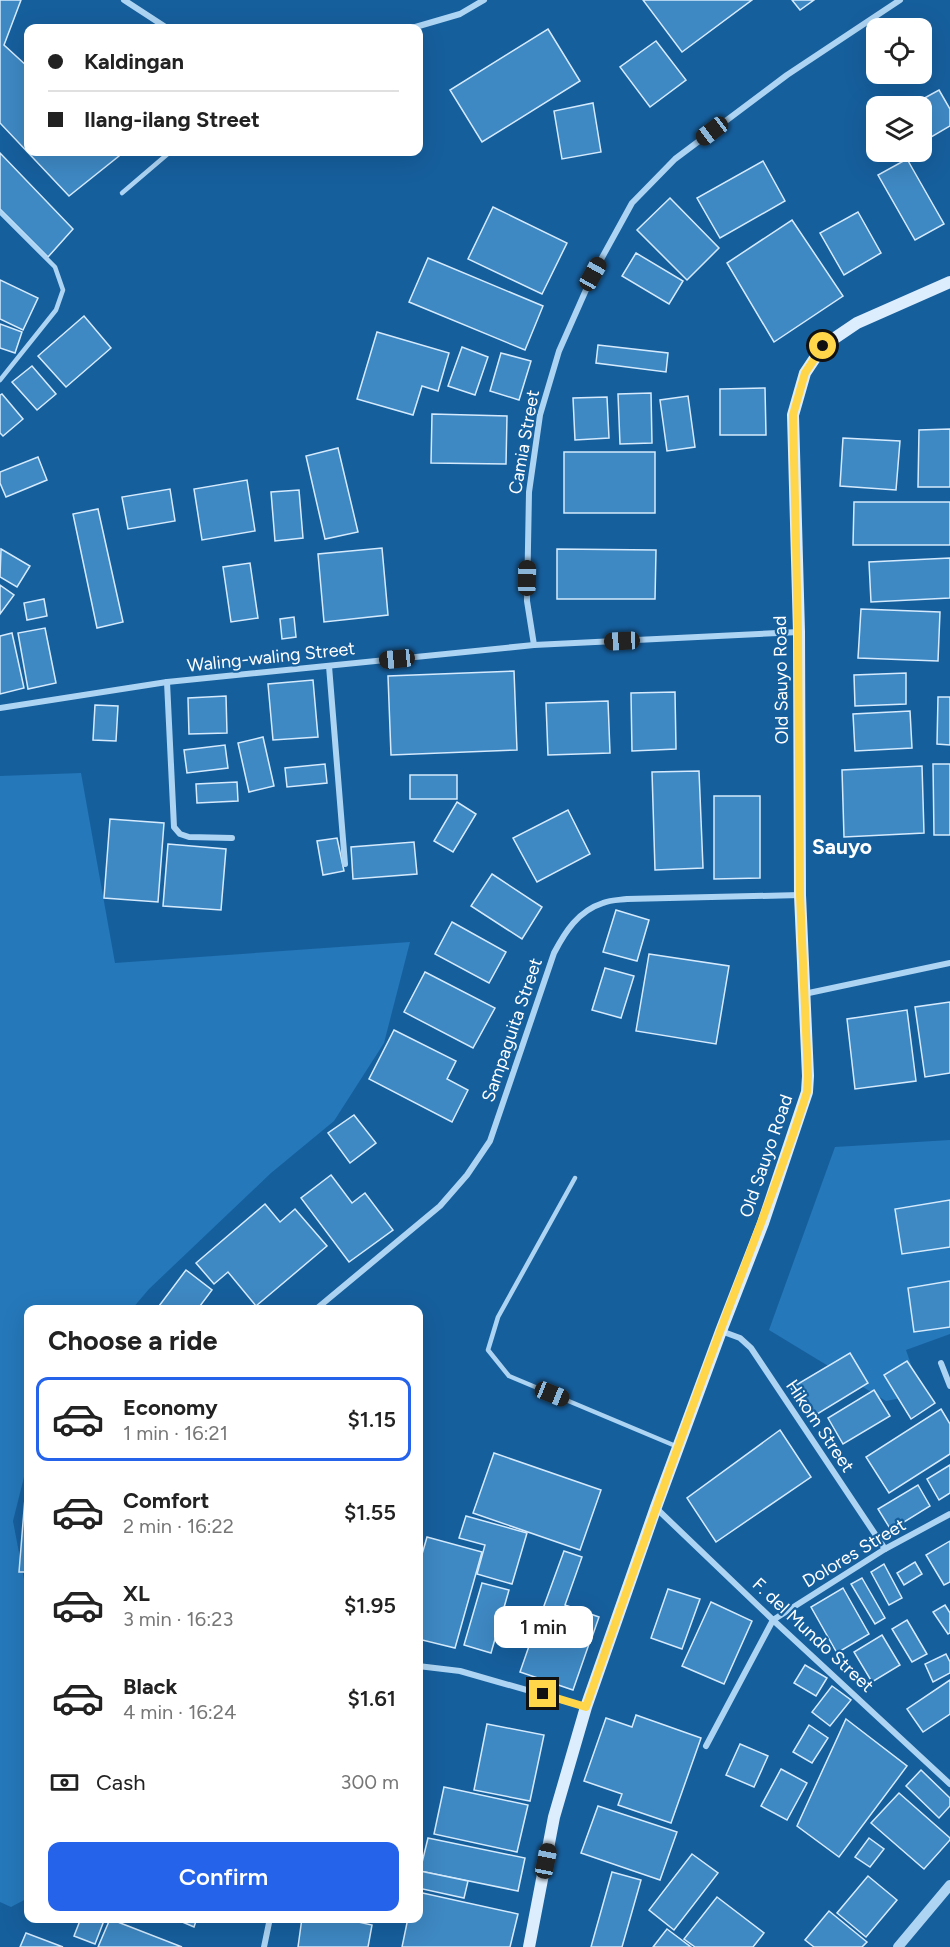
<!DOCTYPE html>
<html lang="en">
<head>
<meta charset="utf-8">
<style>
	body { margin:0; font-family:Figtree,sans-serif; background:#f6f6f6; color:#222; height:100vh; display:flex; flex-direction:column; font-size:22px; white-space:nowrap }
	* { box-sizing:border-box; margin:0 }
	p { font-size:20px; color:#767676 }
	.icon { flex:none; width:33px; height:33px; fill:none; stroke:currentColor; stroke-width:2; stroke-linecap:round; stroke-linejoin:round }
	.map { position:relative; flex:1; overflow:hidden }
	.side { position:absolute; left:24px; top:1305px; width:399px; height:618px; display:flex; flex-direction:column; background:#fff; border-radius:12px; box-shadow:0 6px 24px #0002 }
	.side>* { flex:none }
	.hud { position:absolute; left:24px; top:24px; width:399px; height:132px; border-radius:12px; box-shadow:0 6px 24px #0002; display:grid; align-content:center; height:132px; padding:0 24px; background:#fff }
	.tools { position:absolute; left:866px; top:18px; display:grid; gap:12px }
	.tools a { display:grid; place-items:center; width:66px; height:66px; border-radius:12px; background:#fff; box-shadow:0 6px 24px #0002; font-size:30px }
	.end { position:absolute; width:27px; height:27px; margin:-14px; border:8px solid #ffd54a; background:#111; box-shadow:0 0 0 3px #111 }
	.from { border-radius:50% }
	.bubble { position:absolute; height:42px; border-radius:12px; background:#fff; box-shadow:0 6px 24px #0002; font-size:20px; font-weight:600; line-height:42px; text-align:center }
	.car { position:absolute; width:18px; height:36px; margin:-18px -9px; border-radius:8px; box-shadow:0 0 4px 2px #0007; background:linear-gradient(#222 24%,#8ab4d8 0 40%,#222 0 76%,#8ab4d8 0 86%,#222 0) }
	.hud b { display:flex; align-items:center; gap:21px; height:57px; font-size:22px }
	.hud b+b { border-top:2px solid #e0e0e0 }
	.hud i { width:15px; height:15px; background:#222 }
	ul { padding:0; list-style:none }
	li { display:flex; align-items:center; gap:18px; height:84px; margin:0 12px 9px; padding:0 12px; border:3px solid transparent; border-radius:12px }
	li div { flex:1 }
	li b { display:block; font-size:22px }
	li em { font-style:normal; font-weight:600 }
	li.selected { border-color:#2563eb }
	li>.icon { width:54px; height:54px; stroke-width:1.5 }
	h2 { padding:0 24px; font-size:27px; line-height:72px }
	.pay { display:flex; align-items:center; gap:15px; height:66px; padding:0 24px; font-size:22px }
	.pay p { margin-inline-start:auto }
	.primary-button { display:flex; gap:12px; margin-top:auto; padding:12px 24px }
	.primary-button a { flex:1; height:69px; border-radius:12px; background:#2563eb; color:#fff; font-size:24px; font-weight:600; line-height:69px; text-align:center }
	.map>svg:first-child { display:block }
</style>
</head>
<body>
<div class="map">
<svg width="950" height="1947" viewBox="0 0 950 1947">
	<rect width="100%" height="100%" fill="#165f9d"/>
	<g fill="#2578ba">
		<path d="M 81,773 L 115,963 L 410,942 L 384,1043 L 334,1121 L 271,1173 L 149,1289 L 132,1309 L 28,1310 L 28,1461 L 13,1521 L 28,1600 L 28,1898 L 11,1907 L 0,1902 L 0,776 Z"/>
		<path d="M 950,1140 L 950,1334 L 906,1350 L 921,1394 L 886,1401 L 769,1330 L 835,1147 Z"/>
	</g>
	<g fill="#3e88c3" stroke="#d5ebfd" stroke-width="1.5">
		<path d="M 0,0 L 21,0 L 4,45 L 28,67 L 28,152 L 124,152 L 69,196 L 0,123 Z"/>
		<path d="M 643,0 L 752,0 L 682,52 Z"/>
		<path d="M 792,0 L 814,0 L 800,10 Z"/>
		<path d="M 548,29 L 580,81 L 482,142 L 450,90 Z"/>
		<path d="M 656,41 L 686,80 L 650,107 L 620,67 Z"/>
		<path d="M 939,90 L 950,109 L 950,126 L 921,143 L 921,106 L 910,106 Z"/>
		<path d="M 593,103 L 601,152 L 562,159 L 554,111 Z"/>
		<path d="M 0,153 L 73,229 L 48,257 L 0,209 Z"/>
		<path d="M 907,159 L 944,224 L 915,240 L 878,175 Z"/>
		<path d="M 763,161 L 785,201 L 720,238 L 697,198 Z"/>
		<path d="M 670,198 L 719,248 L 687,280 L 637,230 Z"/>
		<path d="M 493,207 L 567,243 L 542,294 L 468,259 Z"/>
		<path d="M 858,212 L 881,253 L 844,275 L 820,233 Z"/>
		<path d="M 792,220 L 843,296 L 774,342 L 727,263 Z"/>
		<path d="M 636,253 L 683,281 L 669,304 L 622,276 Z"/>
		<path d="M 428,258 L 543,306 L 525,350 L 409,302 Z"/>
		<path d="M 0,280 L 38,298 L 23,330 L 0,319 Z"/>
		<path d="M 84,316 L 111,348 L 66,387 L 38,356 Z"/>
		<path d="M 0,324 L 22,332 L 15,353 L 0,348 Z"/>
		<path d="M 377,332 L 449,353 L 438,391 L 422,386 L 413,415 L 357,399 Z"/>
		<path d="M 598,345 L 668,353 L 666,372 L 596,363 Z"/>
		<path d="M 462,347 L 488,357 L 475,395 L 448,386 Z"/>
		<path d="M 501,353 L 531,361 L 519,400 L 490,391 Z"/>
		<path d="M 32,366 L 56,394 L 37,410 L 12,382 Z"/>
		<path d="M 765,388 L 766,435 L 720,435 L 720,389 Z"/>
		<path d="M 651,393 L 652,443 L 620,444 L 618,394 Z"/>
		<path d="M 2,394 L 23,419 L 3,436 L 0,433 L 0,395 Z"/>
		<path d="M 688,396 L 695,447 L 667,451 L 660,400 Z"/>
		<path d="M 607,397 L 609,438 L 575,440 L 573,398 Z"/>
		<path d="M 432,414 L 507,416 L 506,464 L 431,463 Z"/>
		<path d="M 950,429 L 950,487 L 918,487 L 919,430 Z"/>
		<path d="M 843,438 L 900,441 L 896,490 L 840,486 Z"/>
		<path d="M 338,448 L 358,532 L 325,539 L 306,456 Z"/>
		<rect x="564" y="452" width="91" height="61"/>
		<path d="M 38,457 L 47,480 L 6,497 L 0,483 L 0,472 Z"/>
		<path d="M 247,480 L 255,531 L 202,540 L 194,489 Z"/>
		<path d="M 170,489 L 175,521 L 128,529 L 122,497 Z"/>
		<path d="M 299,490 L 303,538 L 275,541 L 271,492 Z"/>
		<path d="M 854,502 L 950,502 L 950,545 L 853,545 Z"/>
		<path d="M 98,509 L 123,622 L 97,628 L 73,514 Z"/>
		<path d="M 382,548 L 388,615 L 324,622 L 318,554 Z"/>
		<path d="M 1,549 L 30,566 L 17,587 L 0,577 Z"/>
		<path d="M 557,549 L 656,550 L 655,599 L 557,599 Z"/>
		<path d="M 950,558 L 950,598 L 871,602 L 869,562 Z"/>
		<path d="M 250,563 L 258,618 L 231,622 L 223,567 Z"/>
		<path d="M 0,585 L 14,595 L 0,614 Z"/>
		<path d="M 44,599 L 47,616 L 27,620 L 24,603 Z"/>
		<path d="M 861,609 L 940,612 L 938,661 L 858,658 Z"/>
		<path d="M 294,617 L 296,637 L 282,639 L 280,619 Z"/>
		<path d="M 45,628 L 56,683 L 28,689 L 18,633 Z"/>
		<path d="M 12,633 L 24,688 L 0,694 L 0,636 Z"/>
		<path d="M 514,671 L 517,750 L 391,755 L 388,676 Z"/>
		<path d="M 906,673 L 906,704 L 855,706 L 854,675 Z"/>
		<path d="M 313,680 L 318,737 L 273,740 L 268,684 Z"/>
		<path d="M 675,692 L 676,749 L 632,751 L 631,693 Z"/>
		<path d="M 226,696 L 227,733 L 189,734 L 188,698 Z"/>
		<path d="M 938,697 L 950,697 L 950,745 L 937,744 Z"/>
		<path d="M 608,701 L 610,753 L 548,755 L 546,703 Z"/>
		<path d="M 95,705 L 118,706 L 116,741 L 93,740 Z"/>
		<path d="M 910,711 L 912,748 L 855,751 L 853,714 Z"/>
		<path d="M 263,737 L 274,786 L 249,792 L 238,743 Z"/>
		<path d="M 225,745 L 228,768 L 187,773 L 184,750 Z"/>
		<path d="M 325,764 L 327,783 L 287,787 L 285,768 Z"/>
		<path d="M 933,764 L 950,764 L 950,835 L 934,835 Z"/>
		<path d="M 922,766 L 924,833 L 844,837 L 842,770 Z"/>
		<path d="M 699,771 L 703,868 L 655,870 L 652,772 Z"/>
		<rect x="410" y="775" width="47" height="24"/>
		<path d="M 237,782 L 238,801 L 197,803 L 196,784 Z"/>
		<path d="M 714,796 L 760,796 L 760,878 L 714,879 Z"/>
		<path d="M 457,802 L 476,814 L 453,852 L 434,841 Z"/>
		<path d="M 568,810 L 590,854 L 537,882 L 513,838 Z"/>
		<path d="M 110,819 L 164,823 L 158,902 L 104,898 Z"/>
		<path d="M 337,838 L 344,871 L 323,875 L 317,841 Z"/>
		<path d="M 414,842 L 417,874 L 353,879 L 351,847 Z"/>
		<path d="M 168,844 L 226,849 L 221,910 L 163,906 Z"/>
		<path d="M 492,874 L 542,907 L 522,939 L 471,906 Z"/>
		<path d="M 616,910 L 649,920 L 637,961 L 603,952 Z"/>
		<path d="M 452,922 L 506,952 L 489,983 L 435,954 Z"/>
		<path d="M 649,954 L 729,966 L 716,1044 L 636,1031 Z"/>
		<path d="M 605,968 L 634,976 L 621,1018 L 592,1010 Z"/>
		<path d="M 425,972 L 495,1008 L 473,1048 L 404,1012 Z"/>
		<path d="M 950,1002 L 950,1073 L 925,1077 L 915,1007 Z"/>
		<path d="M 907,1010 L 916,1081 L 855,1089 L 847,1019 Z"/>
		<path d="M 394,1030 L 456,1061 L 447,1079 L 468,1090 L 452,1122 L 369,1079 Z"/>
		<path d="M 354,1115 L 376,1143 L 350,1163 L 328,1133 Z"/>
		<path d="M 331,1175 L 352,1203 L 365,1193 L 393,1230 L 349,1262 L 301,1198 Z"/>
		<path d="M 950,1200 L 950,1247 L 902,1254 L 895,1209 Z"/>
		<path d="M 265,1204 L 280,1222 L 295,1209 L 327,1246 L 256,1306 L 228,1272 L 214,1284 L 196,1263 Z"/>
		<path d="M 186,1270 L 212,1290 L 197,1310 L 156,1310 Z"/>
		<path d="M 950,1281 L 950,1327 L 914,1332 L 908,1288 Z"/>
		<path d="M 850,1353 L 868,1383 L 809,1419 L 791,1388 Z"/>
		<path d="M 907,1361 L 935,1403 L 911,1419 L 884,1375 Z"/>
		<path d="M 874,1390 L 890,1416 L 843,1444 L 828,1418 Z"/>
		<path d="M 941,1409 L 950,1424 L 950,1454 L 889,1493 L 866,1457 Z"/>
		<path d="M 780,1430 L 811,1477 L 716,1542 L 687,1498 Z"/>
		<path d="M 494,1453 L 601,1490 L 580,1550 L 473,1513 Z"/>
		<path d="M 950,1465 L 950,1493 L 939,1500 L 927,1479 Z"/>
		<path d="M 918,1485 L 930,1506 L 891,1530 L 878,1509 Z"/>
		<path d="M 25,1498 L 28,1498 L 28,1572 L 19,1572 Z"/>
		<path d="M 466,1516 L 527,1533 L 512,1584 L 477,1574 L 485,1545 L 459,1538 Z"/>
		<path d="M 427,1537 L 482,1552 L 455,1648 L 418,1639 L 418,1568 Z"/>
		<path d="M 950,1541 L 950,1582 L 944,1585 L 926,1555 Z"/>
		<path d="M 564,1551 L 582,1557 L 565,1605 L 599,1617 L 590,1643 L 537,1625 Z"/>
		<path d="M 915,1562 L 922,1574 L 904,1585 L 897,1573 Z"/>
		<path d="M 884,1564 L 902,1598 L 889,1605 L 871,1572 Z"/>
		<path d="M 862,1578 L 885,1618 L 875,1624 L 851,1584 Z"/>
		<path d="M 482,1583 L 509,1590 L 491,1653 L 464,1645 Z"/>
		<path d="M 843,1588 L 869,1634 L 837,1653 L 811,1607 Z"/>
		<path d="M 668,1589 L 700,1599 L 682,1649 L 651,1638 Z"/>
		<path d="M 711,1602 L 752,1621 L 724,1684 L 682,1666 Z"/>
		<path d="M 945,1605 L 950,1613 L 950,1633 L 948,1634 L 933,1612 Z"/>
		<path d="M 907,1620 L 927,1654 L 912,1662 L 892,1629 Z"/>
		<path d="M 536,1626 L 589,1644 L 573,1690 L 520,1672 Z"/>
		<path d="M 882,1635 L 900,1665 L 872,1682 L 854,1652 Z"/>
		<path d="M 946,1654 L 950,1662 L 950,1673 L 933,1682 L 925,1664 Z"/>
		<path d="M 805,1665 L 827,1678 L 816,1696 L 794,1683 Z"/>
		<path d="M 950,1680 L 950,1714 L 923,1732 L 907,1709 Z"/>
		<path d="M 832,1686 L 851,1700 L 830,1726 L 812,1712 Z"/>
		<path d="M 636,1715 L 701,1738 L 671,1823 L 618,1805 L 622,1794 L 584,1781 L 606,1718 L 632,1727 Z"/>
		<path d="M 846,1719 L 907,1766 L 839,1857 L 797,1826 Z"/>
		<path d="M 487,1724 L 544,1735 L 530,1801 L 474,1790 Z"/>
		<path d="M 809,1725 L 828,1738 L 812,1763 L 793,1752 Z"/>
		<path d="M 740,1744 L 768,1756 L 754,1787 L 726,1775 Z"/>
		<path d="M 781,1769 L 807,1783 L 787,1820 L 761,1806 Z"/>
		<path d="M 921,1770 L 950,1798 L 950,1806 L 939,1818 L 906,1786 Z"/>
		<path d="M 444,1787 L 528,1805 L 517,1852 L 434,1834 Z"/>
		<path d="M 899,1793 L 950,1838 L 950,1840 L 924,1869 L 871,1823 Z"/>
		<path d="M 598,1806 L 677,1832 L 660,1880 L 581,1853 Z"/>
		<path d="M 428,1838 L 525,1858 L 518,1891 L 420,1871 Z"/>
		<path d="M 869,1838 L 884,1849 L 870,1867 L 855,1857 Z"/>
		<path d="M 692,1854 L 718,1873 L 674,1930 L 649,1910 Z"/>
		<path d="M 420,1871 L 468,1881 L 464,1898 L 418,1888 Z"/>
		<path d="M 612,1872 L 641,1880 L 622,1947 L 591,1947 Z"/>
		<path d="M 868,1876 L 897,1900 L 866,1937 L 837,1913 Z"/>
		<path d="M 418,1892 L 518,1914 L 510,1947 L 402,1947 L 408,1918 L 418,1918 Z"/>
		<path d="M 717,1897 L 764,1933 L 753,1947 L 695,1947 L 684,1939 Z"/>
		<path d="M 829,1911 L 867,1942 L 862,1947 L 814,1947 L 805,1940 Z"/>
		<path d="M 81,1918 L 105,1918 L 95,1944 L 74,1936 Z"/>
		<path d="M 173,1918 L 197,1918 L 194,1927 Z"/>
		<path d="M 302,1918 L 359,1918 L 358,1922 L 372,1925 L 368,1947 L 298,1947 Z"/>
		<path d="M 110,1919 L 182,1947 L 98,1947 Z"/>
		<path d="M 667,1929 L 691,1947 L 653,1947 Z"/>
		<path d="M 26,1933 L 63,1947 L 20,1947 Z"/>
	</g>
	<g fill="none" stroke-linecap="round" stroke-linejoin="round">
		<g stroke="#add4f3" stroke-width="4.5">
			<path d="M 122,193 L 170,152"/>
			<path d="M 0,212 L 55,267 L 63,290 L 56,310 L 0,380"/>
			<path d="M 575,1178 L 498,1317 L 488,1350 L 509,1376 L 678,1447"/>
		</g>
		<g stroke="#add4f3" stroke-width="6">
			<path d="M 124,0 L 167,28"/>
			<path d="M 412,28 L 460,14 L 484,0"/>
			<path d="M 534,645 L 527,601 L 529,492 L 540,415 L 559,351 L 593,274 L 632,203 L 675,159 L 787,75 L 900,0"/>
			<path d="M 329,666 L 345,864"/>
			<path d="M 167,682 L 174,827 L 180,834 L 189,837 L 232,838"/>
			<path d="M 0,708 L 167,682 L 534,645 L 799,632"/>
			<path d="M 804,994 L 950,963"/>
			<path d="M 315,1310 L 440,1206 L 467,1175 L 490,1141 L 554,953 C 565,932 578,911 603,903 C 610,900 619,900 627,899 L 800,895"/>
			<path d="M 721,1331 L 740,1338 L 751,1348 L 885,1549"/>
			<path d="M 941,1363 L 950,1386"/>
			<path d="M 656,1508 L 773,1620 L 950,1784"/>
			<path d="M 418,1666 L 460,1671 L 586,1707"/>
			<path d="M 706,1746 L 773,1620 L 885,1549 L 950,1514"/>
			<path d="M 264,1947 L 270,1918"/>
		</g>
		<path stroke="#add4f3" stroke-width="10" d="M 898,1947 L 950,1885"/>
		<path stroke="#dcedfd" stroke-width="12" d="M 529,1947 L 554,1817 L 586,1707 L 656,1507 L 721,1331 L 763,1223 L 807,1092 L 808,1076 L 800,895 L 799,632 L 793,415 L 805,373 L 823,346 L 857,323 L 950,282"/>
	</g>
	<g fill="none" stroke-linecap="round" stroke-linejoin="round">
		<path stroke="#ffd54a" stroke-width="8" d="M 543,1694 L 586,1707 C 628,1587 670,1467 714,1348 C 745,1263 780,1179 807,1092 L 808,1076 L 800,895 L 798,632 L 793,415 L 805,373 L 823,346"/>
	</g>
	<g text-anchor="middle" stroke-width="4.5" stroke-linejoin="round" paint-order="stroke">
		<g font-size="18" fill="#fff" stroke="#165f9d">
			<text transform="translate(524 442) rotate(-80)" y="6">Camia Street</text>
			<text transform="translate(271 657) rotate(-6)" y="6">Waling-waling Street</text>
			<text transform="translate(781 680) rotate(-91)" y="6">Old Sauyo Road</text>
			<text transform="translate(512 1030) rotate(-71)" y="6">Sampaguita Street</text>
			<text transform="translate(766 1156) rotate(-71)" y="6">Old Sauyo Road</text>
			<text transform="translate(820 1426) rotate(56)" y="6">Hikom Street</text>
			<text transform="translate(854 1553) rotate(-31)" y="6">Dolores Street</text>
			<text transform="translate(813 1635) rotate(43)" y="6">F. del Mundo Street</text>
		</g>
		<g font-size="21" font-weight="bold" fill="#fff" stroke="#165f9d">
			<text x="842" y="854">Sauyo</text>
		</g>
	</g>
</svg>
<div class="tools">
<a><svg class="icon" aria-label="locate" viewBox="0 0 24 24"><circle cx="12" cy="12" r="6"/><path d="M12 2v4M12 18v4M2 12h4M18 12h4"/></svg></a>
<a><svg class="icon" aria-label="layers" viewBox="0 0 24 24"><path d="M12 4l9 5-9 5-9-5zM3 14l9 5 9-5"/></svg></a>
</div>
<i class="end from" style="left:823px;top:346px"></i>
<i class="end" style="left:543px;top:1694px"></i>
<div class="bubble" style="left:494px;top:1606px;width:99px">1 min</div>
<i class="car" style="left:712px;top:131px;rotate:233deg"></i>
<i class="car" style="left:593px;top:274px;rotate:29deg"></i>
<i class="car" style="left:527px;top:578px;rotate:1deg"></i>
<i class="car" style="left:622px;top:641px;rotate:267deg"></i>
<i class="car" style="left:397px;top:659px;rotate:264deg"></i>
<i class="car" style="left:552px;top:1394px;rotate:112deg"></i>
<i class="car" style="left:546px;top:1861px;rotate:11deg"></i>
<div class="hud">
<b><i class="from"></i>Kaldingan</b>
<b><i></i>Ilang-ilang Street</b>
</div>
<section class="side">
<h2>Choose a ride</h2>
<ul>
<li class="selected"><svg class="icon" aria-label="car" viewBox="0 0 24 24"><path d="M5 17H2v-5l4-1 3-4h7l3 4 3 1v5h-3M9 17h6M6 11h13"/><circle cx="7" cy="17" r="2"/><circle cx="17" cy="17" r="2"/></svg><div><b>Economy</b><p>1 min · 16:21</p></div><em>$1.15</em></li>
<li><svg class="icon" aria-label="car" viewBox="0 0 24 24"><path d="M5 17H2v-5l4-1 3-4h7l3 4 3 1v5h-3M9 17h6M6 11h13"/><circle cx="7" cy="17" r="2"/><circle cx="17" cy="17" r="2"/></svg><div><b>Comfort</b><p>2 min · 16:22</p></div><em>$1.55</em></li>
<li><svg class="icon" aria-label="car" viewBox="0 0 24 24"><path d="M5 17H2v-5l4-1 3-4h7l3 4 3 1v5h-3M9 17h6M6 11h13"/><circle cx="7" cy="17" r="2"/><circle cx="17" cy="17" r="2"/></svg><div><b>XL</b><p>3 min · 16:23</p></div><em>$1.95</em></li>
<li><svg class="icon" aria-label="car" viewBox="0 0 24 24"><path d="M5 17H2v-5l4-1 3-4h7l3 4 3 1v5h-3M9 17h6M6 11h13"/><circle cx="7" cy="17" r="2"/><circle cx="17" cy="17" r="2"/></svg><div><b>Black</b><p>4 min · 16:24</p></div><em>$1.61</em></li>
</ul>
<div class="pay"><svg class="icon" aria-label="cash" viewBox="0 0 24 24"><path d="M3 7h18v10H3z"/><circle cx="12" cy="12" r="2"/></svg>Cash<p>300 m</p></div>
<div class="primary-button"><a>Confirm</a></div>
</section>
</div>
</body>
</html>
